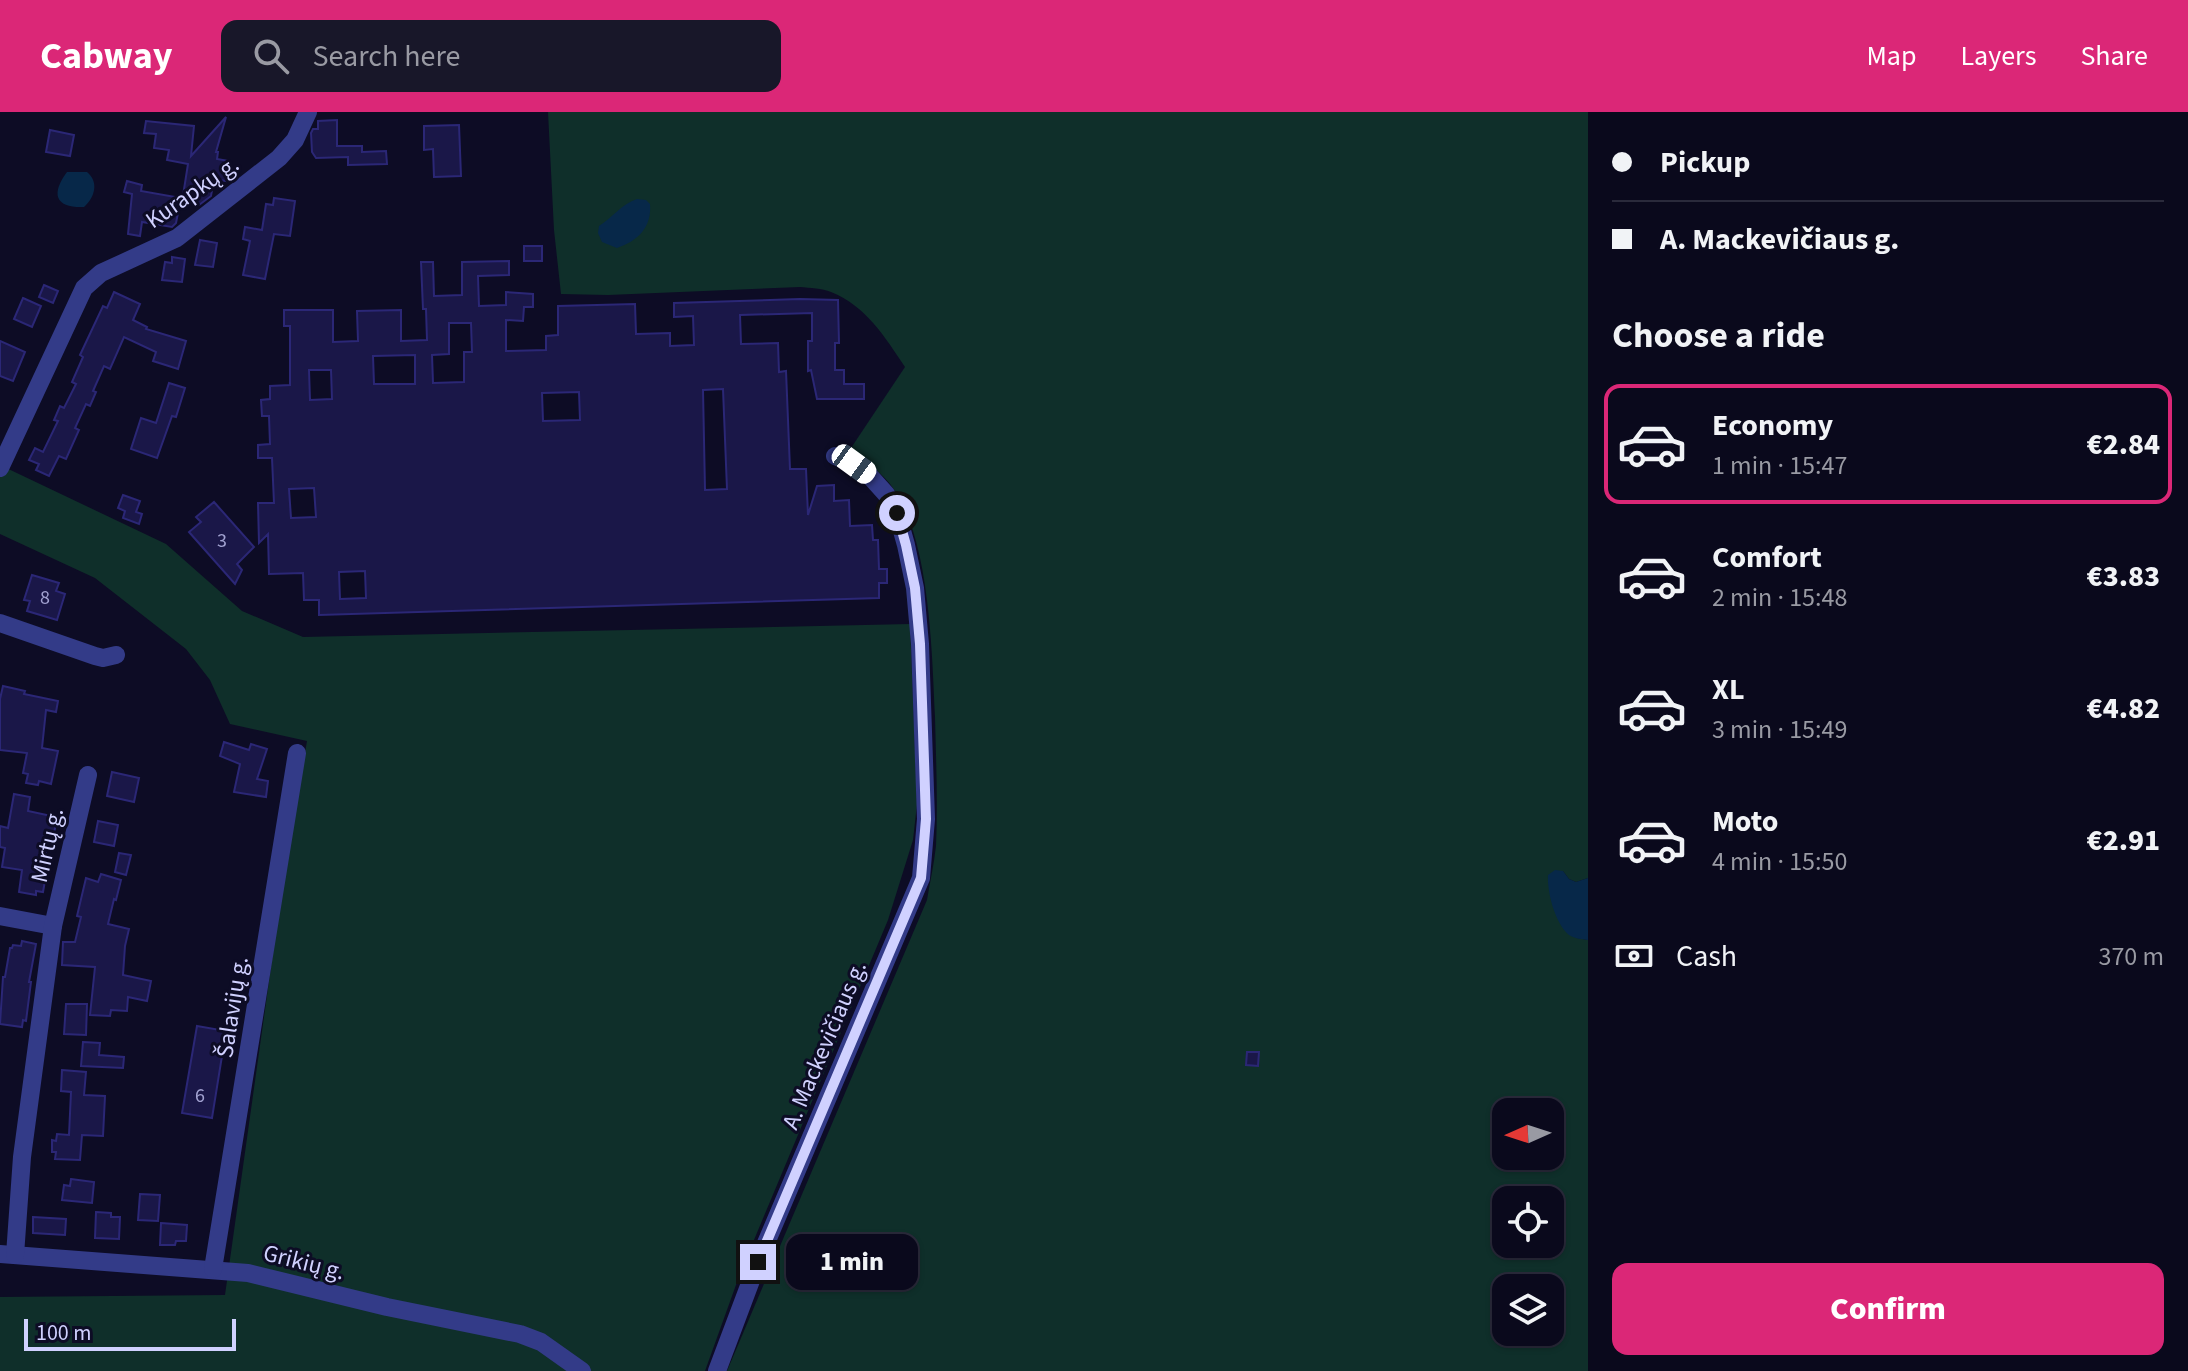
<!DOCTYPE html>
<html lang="en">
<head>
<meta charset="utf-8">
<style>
	body { margin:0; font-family:"Source Sans 3",sans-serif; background:#181729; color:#f1f3f6; height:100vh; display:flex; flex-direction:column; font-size:30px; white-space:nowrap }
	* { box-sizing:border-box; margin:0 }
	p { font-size:26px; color:#999aa3 }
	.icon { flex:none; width:44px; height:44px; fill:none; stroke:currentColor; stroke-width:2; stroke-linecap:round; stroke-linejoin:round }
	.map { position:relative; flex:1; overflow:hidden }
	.panel { display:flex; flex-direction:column; background:#0a091c; width:600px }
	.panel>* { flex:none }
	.guide { display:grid; align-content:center; height:176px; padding:0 24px; background:#0a091c }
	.needle { width:52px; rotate:267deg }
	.buttons { position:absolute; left:1492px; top:986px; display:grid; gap:16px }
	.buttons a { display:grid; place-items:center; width:72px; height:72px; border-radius:16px; background:#0a091c; box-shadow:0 2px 6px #0004,0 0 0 2px #2a2a3b; font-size:40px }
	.scale { position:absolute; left:24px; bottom:20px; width:212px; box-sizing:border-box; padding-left:8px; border:4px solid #d0d1ff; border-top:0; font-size:22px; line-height:28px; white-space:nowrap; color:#d0d1ff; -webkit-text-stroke:6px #0d0c25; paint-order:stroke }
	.end { position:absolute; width:36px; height:36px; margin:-18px; border:10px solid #d0d1ff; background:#111; box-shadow:0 0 0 4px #111 }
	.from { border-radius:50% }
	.bubble { position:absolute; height:56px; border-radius:16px; background:#0a091c; box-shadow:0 2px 6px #0004,0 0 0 2px #2a2a3b; font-size:26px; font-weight:800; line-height:56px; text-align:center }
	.car { position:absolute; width:24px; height:48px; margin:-24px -12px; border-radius:10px; box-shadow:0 0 6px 2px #0007; background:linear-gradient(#fff 24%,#345 0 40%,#fff 0 76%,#345 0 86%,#fff 0) }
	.guide b { display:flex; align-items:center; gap:28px; height:76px; font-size:30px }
	.guide b+b { border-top:2px solid #2a2a3b }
	.guide i { width:20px; height:20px; background:#f1f3f6 }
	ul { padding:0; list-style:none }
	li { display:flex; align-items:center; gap:24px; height:120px; margin:0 16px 12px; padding:0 8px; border:4px solid transparent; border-radius:16px }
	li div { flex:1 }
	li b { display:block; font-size:30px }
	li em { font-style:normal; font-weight:800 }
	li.current { border-color:#db2777 }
	li>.icon { width:72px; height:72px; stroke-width:1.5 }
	h2 { padding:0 24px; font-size:36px; line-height:96px }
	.pay { display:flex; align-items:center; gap:20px; height:88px; padding:0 24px; font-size:30px }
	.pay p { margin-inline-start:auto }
	.primary-button { display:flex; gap:16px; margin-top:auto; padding:16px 24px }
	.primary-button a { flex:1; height:92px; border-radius:16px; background:#db2777; color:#fff; font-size:32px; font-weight:800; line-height:92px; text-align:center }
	header { display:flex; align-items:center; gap:48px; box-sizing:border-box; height:112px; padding:0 40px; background:#db2777; color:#fff }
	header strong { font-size:38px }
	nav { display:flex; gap:44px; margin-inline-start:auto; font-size:28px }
	.search { width:560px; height:72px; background:#181729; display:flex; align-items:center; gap:20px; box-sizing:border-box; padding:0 28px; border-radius:16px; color:#999aa3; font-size:30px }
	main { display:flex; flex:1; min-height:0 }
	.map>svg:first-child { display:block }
</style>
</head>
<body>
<header>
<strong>Cabway</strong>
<div class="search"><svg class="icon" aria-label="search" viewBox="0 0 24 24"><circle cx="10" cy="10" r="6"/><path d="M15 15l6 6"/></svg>Search here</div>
<nav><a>Map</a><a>Layers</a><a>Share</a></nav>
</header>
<main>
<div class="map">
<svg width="1588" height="1259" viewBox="0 0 1588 1259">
	<rect width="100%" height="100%" fill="#0d0c25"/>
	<g fill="#0f2f2a" fill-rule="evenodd">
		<path d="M 548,0 L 1588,0 L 1588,766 L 1576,770 L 1569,767 L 1563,759 L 1577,826 L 1588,828 L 1588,1259 L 727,1259 L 927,788 C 930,770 934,752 936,734 C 938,691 936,648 935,605 C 932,541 930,432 895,379 C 883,360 867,351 847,342 L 905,255 C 885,225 866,194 831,180 C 822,176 810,176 800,175 L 608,183 L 561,182 L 554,118 ZM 1506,1000 L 1550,1000 L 1550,1044 L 1506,1044 ZM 1506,1088 L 1550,1088 L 1550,1132 L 1506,1132 ZM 1506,1176 L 1550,1176 L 1550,1220 L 1506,1220 Z"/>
		<path d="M 0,353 L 166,432 L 242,499 L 303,525 L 910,512 L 917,692 L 913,728 L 888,808 L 741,1159 L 705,1259 L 0,1259 L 0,1185 L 225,1183 L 279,798 L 307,629 L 230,612 L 210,568 L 186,537 L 95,466 L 0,422 Z"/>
	</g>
	<g fill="#072849">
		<path d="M 67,60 L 87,60 C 99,70 95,85 84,95 C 56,96 50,83 67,60 Z"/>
		<path d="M 637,87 L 646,88 L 650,92 C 652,115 638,129 617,136 L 602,130 L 598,121 L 599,114 C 613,105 622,92 637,87 Z"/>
		<path d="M 1555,758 L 1563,759 L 1569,767 L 1576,770 L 1588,766 L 1588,828 C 1582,827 1575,827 1569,823 C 1555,811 1547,780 1548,763 Z"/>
	</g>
	<g fill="#1a1748" stroke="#2b2776" stroke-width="2" fill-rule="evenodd">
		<path d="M 226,5 L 216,40 L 218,40 L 217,47 L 229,49 L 226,69 L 214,67 L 211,84 L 199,93 L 182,90 L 188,52 L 167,48 L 169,38 L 154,36 L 156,22 L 144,21 L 146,9 L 194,14 L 191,44 Z"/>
		<path d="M 337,8 L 337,34 L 362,34 L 362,40 L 386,39 L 387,52 L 348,53 L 348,45 L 316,46 L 312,40 L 311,21 L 313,17 L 318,17 L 318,9 Z"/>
		<path d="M 459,13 L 461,64 L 434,65 L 433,37 L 424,38 L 424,14 Z"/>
		<path d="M 50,18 L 74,23 L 70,44 L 46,40 Z"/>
		<path d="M 127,69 L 142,73 L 141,79 L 181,86 L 176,111 L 172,115 L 142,110 L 140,124 L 128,122 L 132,82 L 124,80 Z"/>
		<path d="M 274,86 L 295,89 L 290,124 L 274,122 L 265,167 L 243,163 L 250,129 L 243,127 L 245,115 L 262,118 L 266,92 L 273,93 Z"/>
		<path d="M 200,128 L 217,131 L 213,155 L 195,153 Z"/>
		<rect x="524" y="134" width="18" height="15"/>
		<path d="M 172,145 L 185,147 L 182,170 L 162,168 L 165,150 L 172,151 Z"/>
		<path d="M 509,149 L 509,163 L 478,164 L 479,194 L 506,193 L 506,180 L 533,182 L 533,195 L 524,195 L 523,209 L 506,208 L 506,239 L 546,238 L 546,224 L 558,223 L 558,194 L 635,192 L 636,222 L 670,221 L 670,234 L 694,233 L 693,204 L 674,205 L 674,191 L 800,187 L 838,188 L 839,231 L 835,231 L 835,258 L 844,258 L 844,272 L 864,272 L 864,287 L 817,287 L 811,258 L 808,259 L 808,229 L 812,229 L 812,201 L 740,203 L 741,232 L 778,231 L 779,260 L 786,259 L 790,357 L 806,357 L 808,403 L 817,374 L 834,373 L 834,389 L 849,388 L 850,414 L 872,413 L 873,428 L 878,428 L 879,457 L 887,457 L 887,471 L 879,471 L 879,486 L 319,503 L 319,488 L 304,488 L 303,461 L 269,462 L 268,422 L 259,431 L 258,391 L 274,391 L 272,346 L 258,346 L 258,333 L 270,332 L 269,304 L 262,304 L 261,288 L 270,287 L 270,274 L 290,273 L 290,214 L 284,214 L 284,198 L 333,198 L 333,230 L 358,229 L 357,199 L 401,198 L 401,229 L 427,228 L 426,197 L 423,197 L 421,150 L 433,150 L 434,184 L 462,183 L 462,150 ZM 449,211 L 471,211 L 472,240 L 464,240 L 464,270 L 433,271 L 432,243 L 449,242 ZM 415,243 L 415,272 L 374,272 L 373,244 ZM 309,258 L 331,258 L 332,287 L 310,288 ZM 723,277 L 727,377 L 705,378 L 703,278 ZM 579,280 L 580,308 L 543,309 L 542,281 ZM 314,376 L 316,405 L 291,406 L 289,377 ZM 365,459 L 366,486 L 340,487 L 339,460 Z"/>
		<path d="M 44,173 L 58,179 L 53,191 L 39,185 Z"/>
		<path d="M 114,180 L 140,192 L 133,208 L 147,215 L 146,217 L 186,229 L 178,257 L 153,249 L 156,240 L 124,225 L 110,257 L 104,254 L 93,279 L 96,280 L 90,294 L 86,292 L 75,316 L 79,318 L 66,347 L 59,344 L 49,364 L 36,358 L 39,352 L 29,348 L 35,336 L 43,340 L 58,309 L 54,308 L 60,294 L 64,296 L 76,272 L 72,270 L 83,245 L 80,243 L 103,194 L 107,196 Z"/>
		<path d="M 23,186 L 41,194 L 32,215 L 14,207 Z"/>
		<path d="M 0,229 L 25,240 L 13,269 L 0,264 Z"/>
		<path d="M 169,271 L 185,276 L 176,305 L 172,304 L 157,346 L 131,337 L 141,306 L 156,311 Z"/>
		<path d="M 123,383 L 140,389 L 136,400 L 142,402 L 139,412 L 123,406 L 125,399 L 118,396 Z"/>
		<path d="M 214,390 L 254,435 L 237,452 L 242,458 L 235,472 L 189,420 L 201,410 L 196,405 Z"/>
		<path d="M 32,463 L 59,471 L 56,479 L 65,482 L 57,508 L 27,499 L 30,489 L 24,488 Z"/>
		<path d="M 3,574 L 25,579 L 24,582 L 58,589 L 56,600 L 46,598 L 42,636 L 58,639 L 51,672 L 39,669 L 38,673 L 26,671 L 28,662 L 23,661 L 27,641 L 0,638 L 0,587 Z"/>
		<path d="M 224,630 L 249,638 L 251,632 L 267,637 L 257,667 L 268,669 L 266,685 L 234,680 L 240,652 L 220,644 Z"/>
		<path d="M 112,660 L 139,666 L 134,690 L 107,684 Z"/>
		<path d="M 14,682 L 30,685 L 28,699 L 56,705 L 54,712 L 56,712 L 50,739 L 46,738 L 43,763 L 46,763 L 43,780 L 36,779 L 36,783 L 19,780 L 22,758 L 2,755 L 5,736 L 0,735 L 0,714 L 8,716 Z"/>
		<path d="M 98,709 L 118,713 L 114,734 L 94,730 Z"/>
		<path d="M 119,741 L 131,743 L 126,763 L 115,760 Z"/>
		<path d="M 101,762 L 121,768 L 116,788 L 114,787 L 108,812 L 129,817 L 125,834 L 123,863 L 151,869 L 147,889 L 128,885 L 127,899 L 111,898 L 110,904 L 90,903 L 95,855 L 62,853 L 63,830 L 75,830 L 81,805 L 77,804 L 86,766 L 98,770 Z"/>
		<path d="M 22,829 L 36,832 L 29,870 L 31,870 L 26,909 L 23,908 L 22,915 L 0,912 L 3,865 L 5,865 L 10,836 L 12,836 L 13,833 L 21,834 Z"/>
		<path d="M 66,892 L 87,892 L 86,923 L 64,922 Z"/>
		<path d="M 197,914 L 226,919 L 212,1006 L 182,1001 Z"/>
		<path d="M 83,930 L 100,931 L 99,943 L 124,945 L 123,956 L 81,954 Z"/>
		<path d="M 1247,940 L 1259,940 L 1258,954 L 1246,953 Z"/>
		<path d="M 62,958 L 86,960 L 84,983 L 105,984 L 103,1024 L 82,1023 L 80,1048 L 55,1047 L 56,1040 L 52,1040 L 52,1028 L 56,1029 L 57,1022 L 69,1023 L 71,980 L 61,979 Z"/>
		<path d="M 71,1067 L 94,1070 L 92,1091 L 62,1088 L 64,1073 L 70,1074 Z"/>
		<path d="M 140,1082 L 160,1083 L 158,1109 L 138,1108 Z"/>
		<path d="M 96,1100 L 111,1101 L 111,1105 L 120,1105 L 119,1127 L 95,1126 Z"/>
		<path d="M 33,1105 L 66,1107 L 65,1123 L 33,1121 Z"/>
		<path d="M 161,1111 L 187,1113 L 186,1129 L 176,1129 L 175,1133 L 160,1133 Z"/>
	</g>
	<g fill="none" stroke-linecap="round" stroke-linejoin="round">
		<g stroke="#333b88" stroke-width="18">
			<path d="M 0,356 L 84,176 L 101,161 L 177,126 L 279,46 L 295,28 L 308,0"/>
			<path d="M 0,511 L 95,544 L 103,546 L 116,543"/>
			<path d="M 0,804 L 53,814"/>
			<path d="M 0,1142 L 248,1161 L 387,1195 L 520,1222 L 541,1230 L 582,1259"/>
			<path d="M 15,1143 L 22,1045 L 53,814 L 88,663"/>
			<path d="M 213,1157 L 297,641"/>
			<path d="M 717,1259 L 758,1150 L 921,766 L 926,707 L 920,532 L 915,476 L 906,433 L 897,401 L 886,382 L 868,362 L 854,352 L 835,344"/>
		</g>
	</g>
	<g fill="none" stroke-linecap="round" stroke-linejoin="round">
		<path stroke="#d0d1ff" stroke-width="10" d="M 758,1150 L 921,766 L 926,707 L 920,532 L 915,476 L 906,433 L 897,401"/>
	</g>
	<g text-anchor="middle" stroke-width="6" stroke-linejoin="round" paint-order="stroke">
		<g font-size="20" fill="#a2a2d1">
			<text x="222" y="435">3</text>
			<text x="45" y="492">8</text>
			<text x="200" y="990">6</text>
		</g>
		<g font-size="24" fill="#d0d1ff" stroke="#0d0c25">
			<text transform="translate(192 80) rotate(-35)" y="8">Kurapkų g.</text>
			<text transform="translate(47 733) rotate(-77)" y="8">Mirtų g.</text>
			<text transform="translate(232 895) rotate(-81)" y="8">Šalavijų g.</text>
			<text transform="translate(824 933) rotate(-67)" y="8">A. Mackevičiaus g.</text>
			<text transform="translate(304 1150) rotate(14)" y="8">Grikių g.</text>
		</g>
	</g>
</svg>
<div class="buttons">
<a><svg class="needle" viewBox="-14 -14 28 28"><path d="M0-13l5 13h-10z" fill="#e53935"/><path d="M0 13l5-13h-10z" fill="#999aa3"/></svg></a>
<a><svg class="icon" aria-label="locate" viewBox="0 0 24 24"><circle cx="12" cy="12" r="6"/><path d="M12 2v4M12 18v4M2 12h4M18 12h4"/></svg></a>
<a><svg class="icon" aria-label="layers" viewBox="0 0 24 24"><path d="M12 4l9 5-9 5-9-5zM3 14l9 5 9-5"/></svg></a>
</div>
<div class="scale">100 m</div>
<i class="end from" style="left:897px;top:401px"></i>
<i class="end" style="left:758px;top:1150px"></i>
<div class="bubble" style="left:786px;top:1122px;width:132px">1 min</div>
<i class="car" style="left:854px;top:352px;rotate:126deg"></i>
</div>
<section class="panel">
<div class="guide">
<b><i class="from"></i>Pickup</b>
<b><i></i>A. Mackevičiaus g.</b>
</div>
<h2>Choose a ride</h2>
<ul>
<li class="current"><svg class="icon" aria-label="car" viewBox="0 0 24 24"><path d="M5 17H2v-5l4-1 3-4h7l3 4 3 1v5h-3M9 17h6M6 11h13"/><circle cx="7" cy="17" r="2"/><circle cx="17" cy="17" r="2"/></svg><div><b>Economy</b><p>1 min · 15:47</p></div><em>€2.84</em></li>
<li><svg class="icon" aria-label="car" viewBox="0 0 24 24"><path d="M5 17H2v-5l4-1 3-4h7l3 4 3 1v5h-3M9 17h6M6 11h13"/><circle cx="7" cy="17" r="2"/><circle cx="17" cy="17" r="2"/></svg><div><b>Comfort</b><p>2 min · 15:48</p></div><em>€3.83</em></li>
<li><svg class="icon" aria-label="car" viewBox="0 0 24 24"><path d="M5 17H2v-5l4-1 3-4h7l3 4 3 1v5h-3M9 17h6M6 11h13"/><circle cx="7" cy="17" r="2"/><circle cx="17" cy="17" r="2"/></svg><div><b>XL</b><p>3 min · 15:49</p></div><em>€4.82</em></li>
<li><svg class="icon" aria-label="car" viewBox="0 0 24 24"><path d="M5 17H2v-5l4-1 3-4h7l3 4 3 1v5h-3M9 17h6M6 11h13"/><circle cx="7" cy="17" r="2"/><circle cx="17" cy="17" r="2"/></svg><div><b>Moto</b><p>4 min · 15:50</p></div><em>€2.91</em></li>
</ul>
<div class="pay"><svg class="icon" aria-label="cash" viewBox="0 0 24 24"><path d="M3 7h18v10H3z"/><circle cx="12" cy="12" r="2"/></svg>Cash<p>370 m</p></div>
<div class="primary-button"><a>Confirm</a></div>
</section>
</main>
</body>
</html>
